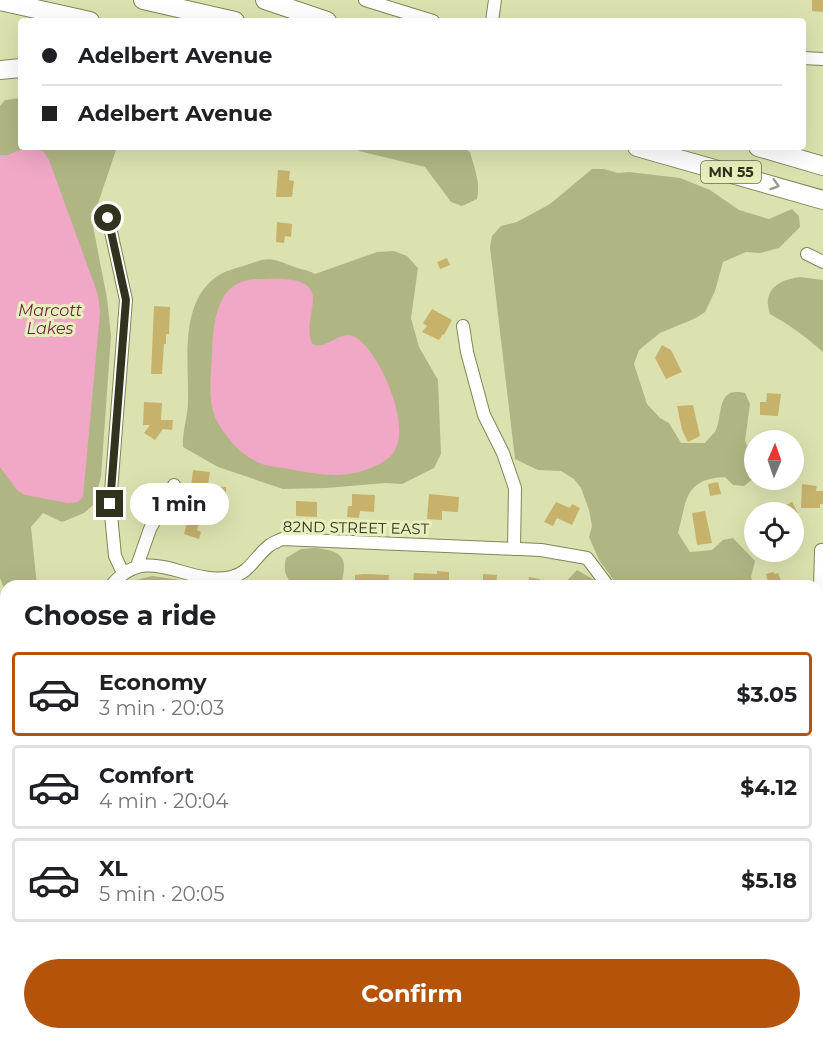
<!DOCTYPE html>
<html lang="en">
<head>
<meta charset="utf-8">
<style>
	body { margin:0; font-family:Montserrat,sans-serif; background:#f6f6f6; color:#202124; height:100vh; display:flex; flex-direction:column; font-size:22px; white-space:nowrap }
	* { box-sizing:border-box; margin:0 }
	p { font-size:20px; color:#757577 }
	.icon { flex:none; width:33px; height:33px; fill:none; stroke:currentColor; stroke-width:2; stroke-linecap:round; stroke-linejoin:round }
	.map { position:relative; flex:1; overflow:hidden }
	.details { position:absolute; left:0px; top:580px; width:824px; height:460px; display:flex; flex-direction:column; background:#fff; border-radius:18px 18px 0 0; box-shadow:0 6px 24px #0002 }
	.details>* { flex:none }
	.banner { position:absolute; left:18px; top:18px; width:788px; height:132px; border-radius:6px; box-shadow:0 6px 24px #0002; display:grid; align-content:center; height:132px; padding:0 24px; background:#fff }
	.needle { width:39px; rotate:2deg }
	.tools { position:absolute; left:744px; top:430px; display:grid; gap:12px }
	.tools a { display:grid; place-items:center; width:60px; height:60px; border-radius:50%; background:#fff; box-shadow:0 6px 24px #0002; font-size:30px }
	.end { position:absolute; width:27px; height:27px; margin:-14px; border:8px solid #31331f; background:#fff; box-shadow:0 0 0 3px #fff }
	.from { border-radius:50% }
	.bubble { position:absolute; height:42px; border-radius:21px; background:#fff; box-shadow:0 6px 24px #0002; font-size:20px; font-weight:700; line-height:42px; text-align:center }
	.banner b { display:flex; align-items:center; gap:21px; height:57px; font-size:22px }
	.banner b+b { border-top:2px solid #e0e0e0 }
	.banner i { width:15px; height:15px; background:#202124 }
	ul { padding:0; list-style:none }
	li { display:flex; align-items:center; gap:18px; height:84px; margin:0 12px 9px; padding:0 12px; border:3px solid #e0e0e0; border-radius:6px }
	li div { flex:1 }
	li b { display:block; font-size:22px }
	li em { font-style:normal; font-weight:700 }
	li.current { border-color:#b45309 }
	li>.icon { width:54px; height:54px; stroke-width:1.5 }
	h2 { padding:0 24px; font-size:27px; line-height:72px }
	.cta { display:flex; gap:12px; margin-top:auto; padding:12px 24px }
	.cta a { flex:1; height:69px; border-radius:36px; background:#b45309; color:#fff; font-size:24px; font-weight:700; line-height:69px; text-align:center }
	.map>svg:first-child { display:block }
</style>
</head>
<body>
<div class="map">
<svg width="823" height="1040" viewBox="0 0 823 1040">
	<rect width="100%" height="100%" fill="#dce2af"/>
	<g fill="#b0b683">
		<path d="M 21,98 L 21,147 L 117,147 L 92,221 L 107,298 L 111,336 L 101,477 L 93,505 L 84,513 L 62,522 L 43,513 L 31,527 L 37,586 L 6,586 L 6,593 L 0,578 L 0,106 L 5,100 Z"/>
		<path d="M 356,147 L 461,147 L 470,152 C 474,167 481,183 477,199 L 462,206 L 451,202 L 425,167 L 359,151 Z"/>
		<path d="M 592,169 L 604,169 L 618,173 L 629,172 L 680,178 L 710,190 L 739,210 L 769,219 L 792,209 L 799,216 L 800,227 L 779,248 L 760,253 L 746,252 L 723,262 L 715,291 L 705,312 L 696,318 L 660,333 L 639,350 L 634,364 L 647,404 L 660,418 L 669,423 L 681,443 L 705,443 C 708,439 712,435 715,432 C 724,415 715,386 745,393 L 750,404 L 745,441 L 754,460 L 754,478 L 744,486 L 733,485 L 725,477 C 684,479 687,500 678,533 L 690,552 L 712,550 L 723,540 L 733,538 L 755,561 L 751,577 L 755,586 L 618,586 L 599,560 L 589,537 L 592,526 L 589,510 L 581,488 L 574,479 L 561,471 L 538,470 L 515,459 L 490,247 L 492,236 L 501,226 L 517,222 L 550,204 Z"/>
		<path d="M 394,251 L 407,256 L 418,268 L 411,318 L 419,347 L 438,380 L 441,454 L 434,468 L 402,484 L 385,483 L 326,488 L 283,489 L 218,467 L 183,447 C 182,431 188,417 188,401 C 189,361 179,304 216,277 C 224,271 237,268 246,265 C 268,258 268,257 289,265 C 298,269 306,269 315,274 L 377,252 Z"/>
		<path d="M 800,277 L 823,280 L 823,352 C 806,337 790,325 770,314 C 769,310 767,303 768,299 C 771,283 787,279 800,277 Z"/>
		<path d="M 315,548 C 342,551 349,557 341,584 L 343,586 L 295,586 C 285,577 283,571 286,558 L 301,549 Z"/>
		<path d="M 577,570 L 596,581 L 599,586 L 562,586 Z"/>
		<path d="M 152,576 L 188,581 L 193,586 L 126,586 L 132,581 Z"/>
		<path d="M 823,618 L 823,779 L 818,779 L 818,619 Z"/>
		<path d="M 145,1035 L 411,1035 L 409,1040 L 144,1040 Z"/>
		<path d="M 454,1035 L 721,1035 L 728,1040 L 450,1040 Z"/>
	</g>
	<g fill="#f1a8c6">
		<path d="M 25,148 L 43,151 L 49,160 L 98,295 L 100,312 L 83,497 L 78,502 L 68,503 L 25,495 L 17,490 L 0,467 L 0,155 L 8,155 Z"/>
		<path d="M 263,279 C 278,279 311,276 313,297 C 313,305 311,313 310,321 C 309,330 309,336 312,344 C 328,351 341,326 358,339 C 381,356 410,423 395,450 C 388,464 362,472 348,474 C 329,477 307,472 289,469 C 280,467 270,467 262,464 C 249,459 238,450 230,440 C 226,434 220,428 217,421 C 207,402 211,374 212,354 C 213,332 214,305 230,289 C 239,280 251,279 263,279 Z"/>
		<path d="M 168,1035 L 369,1035 L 368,1040 L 167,1040 Z"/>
	</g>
	<g fill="#c7b26c">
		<path d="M 812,0 L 823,0 L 823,12 L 812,11 Z"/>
		<path d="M 278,170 L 290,171 L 289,180 L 294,181 L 292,197 L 276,197 Z"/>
		<path d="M 277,222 L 292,224 L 291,237 L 285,236 L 284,243 L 276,242 Z"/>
		<path d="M 447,258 L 450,265 L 440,269 L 437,262 Z"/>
		<path d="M 154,306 L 170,307 L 169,334 L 166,334 L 166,344 L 164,344 L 162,374 L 151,374 Z"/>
		<path d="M 432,309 L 452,320 L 444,335 L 443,334 L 439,340 L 422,332 L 427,326 L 423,323 Z"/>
		<path d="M 662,345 L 671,350 L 682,372 L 666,379 L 655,358 Z"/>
		<path d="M 767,393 L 781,394 L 778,416 L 760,415 L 760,402 L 766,402 Z"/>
		<path d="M 144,402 L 162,403 L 161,420 L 173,420 L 172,430 L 163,429 L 155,440 L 144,433 L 150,425 L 143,425 Z"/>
		<path d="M 693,405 L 700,436 L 688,442 L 682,430 L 677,406 Z"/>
		<path d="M 193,470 L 210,472 L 207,490 L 191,487 Z"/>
		<path d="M 718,482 L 721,494 L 710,496 L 708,484 Z"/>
		<path d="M 802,484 L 817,486 L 816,491 L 823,491 L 823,504 L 820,504 L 820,508 L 801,508 Z"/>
		<path d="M 226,487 L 226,509 L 211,509 L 211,488 Z"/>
		<path d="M 352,494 L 375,495 L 374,512 L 360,511 L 359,518 L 347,517 L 348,506 L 352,506 Z"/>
		<path d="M 429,494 L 459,497 L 458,512 L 442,511 L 442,520 L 427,519 Z"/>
		<path d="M 296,501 L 317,502 L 317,517 L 296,516 Z"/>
		<path d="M 556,502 L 570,508 L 572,504 L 580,508 L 572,525 L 557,518 L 553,526 L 544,522 Z"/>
		<path d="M 792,502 L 798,513 L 771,513 Z"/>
		<path d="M 192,507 L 203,510 L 197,530 L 201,532 L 199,539 L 184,534 Z"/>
		<path d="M 705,511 L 712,543 L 697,545 L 692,513 Z"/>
		<path d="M 437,571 L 449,572 L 449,586 L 413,586 L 414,573 L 437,574 Z"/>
		<path d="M 774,572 L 774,574 L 778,573 L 783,586 L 769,586 L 766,574 Z"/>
		<path d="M 364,574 L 389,575 L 388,586 L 355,586 L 355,575 Z"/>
		<path d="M 483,574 L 497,575 L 496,586 L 483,586 Z"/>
		<path d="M 529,577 L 540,579 L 539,586 L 528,586 Z"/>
	</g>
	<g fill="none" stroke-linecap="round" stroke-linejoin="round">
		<defs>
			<g id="minor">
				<path d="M 365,0 L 433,21"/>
				<path d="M 492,21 L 495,0"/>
				<path d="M 802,58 L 823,59"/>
				<path d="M 108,218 L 126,300 L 110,504 L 115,556 L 123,573"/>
				<path d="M 807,254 L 823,262"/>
				<path d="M 463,326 L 467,352 L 484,415 L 503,453 L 515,488 L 514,549"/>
				<path d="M 137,566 L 150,529 L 174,485"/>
				<path d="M 111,586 C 148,540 186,587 231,577 C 250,573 255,556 270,545 C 273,543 278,541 282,539 L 541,550 L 587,558 L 608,586"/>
				<path d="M 818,669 L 821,550 L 823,550"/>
				<path d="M 807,1040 L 807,1035"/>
			</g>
			<g id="major">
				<path d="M 0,632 L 6,642"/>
				<path d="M 0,662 L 6,672"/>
				<path d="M 123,1040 L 123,1035"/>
			</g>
			<g id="highway">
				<path d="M 143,0 L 235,21"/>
				<path d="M 265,0 L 327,21"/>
				<path d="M 0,1 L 90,21"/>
				<path d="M 0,70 L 21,68"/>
				<path d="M 637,147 L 823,200"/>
				<path d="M 758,147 L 823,166"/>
			</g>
		</defs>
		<use href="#minor" stroke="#818656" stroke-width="14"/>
		<use href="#major" stroke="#818656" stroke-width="17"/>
		<use href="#highway" stroke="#818656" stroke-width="20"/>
		<use href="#minor" stroke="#fff" stroke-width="12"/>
		<use href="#major" stroke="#fff" stroke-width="15"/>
		<use href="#highway" stroke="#fff" stroke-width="18"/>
	</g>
	<defs><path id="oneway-chevron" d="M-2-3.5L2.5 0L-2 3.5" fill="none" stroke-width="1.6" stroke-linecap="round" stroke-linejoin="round" transform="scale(1.5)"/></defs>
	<use stroke="#98998f" href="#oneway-chevron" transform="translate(775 185) rotate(17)"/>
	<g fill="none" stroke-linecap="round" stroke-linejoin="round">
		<path stroke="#31331f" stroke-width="8" d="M 108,218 L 126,300 L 110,504"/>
	</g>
	<g text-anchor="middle" stroke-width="6" stroke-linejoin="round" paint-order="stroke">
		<rect fill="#e9efbc" stroke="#686b4e" stroke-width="1.5" x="701" y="161" width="60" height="22" rx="4.5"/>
		<g font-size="14" font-weight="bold" fill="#31331f">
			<text x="731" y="177">MN 55</text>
		</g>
		<g font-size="15" fill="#31331f" stroke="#e9efbc">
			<text transform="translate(356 528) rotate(1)" y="5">82ND STREET EAST</text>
		</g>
		<g font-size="16" font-style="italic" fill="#6e1c46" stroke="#e9efbc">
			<text x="50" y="316">Marcott<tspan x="50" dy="18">Lakes</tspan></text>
		</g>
	</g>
</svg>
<div class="tools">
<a><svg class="needle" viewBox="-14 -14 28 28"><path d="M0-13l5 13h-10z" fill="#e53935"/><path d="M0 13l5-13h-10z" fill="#757577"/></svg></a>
<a><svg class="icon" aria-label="locate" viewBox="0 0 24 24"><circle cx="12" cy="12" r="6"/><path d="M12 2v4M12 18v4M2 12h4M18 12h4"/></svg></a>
</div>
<i class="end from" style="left:108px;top:218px"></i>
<i class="end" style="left:110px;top:504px"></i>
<div class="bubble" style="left:130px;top:483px;width:99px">1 min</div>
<div class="banner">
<b><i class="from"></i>Adelbert Avenue</b>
<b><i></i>Adelbert Avenue</b>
</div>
<section class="details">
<h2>Choose a ride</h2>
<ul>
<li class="current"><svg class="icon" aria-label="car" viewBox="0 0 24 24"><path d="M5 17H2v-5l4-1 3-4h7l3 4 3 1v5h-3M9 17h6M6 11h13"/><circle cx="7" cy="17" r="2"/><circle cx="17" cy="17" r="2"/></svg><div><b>Economy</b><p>3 min · 20:03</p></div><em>$3.05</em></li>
<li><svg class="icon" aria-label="car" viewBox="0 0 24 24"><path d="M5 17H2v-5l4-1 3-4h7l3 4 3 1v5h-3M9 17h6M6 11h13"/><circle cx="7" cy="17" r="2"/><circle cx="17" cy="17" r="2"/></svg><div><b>Comfort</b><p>4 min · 20:04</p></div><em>$4.12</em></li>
<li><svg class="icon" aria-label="car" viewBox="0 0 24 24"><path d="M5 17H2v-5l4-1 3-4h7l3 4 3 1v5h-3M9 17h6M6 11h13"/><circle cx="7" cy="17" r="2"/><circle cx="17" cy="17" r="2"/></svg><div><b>XL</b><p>5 min · 20:05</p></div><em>$5.18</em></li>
</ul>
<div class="cta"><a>Confirm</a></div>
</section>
</div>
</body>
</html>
